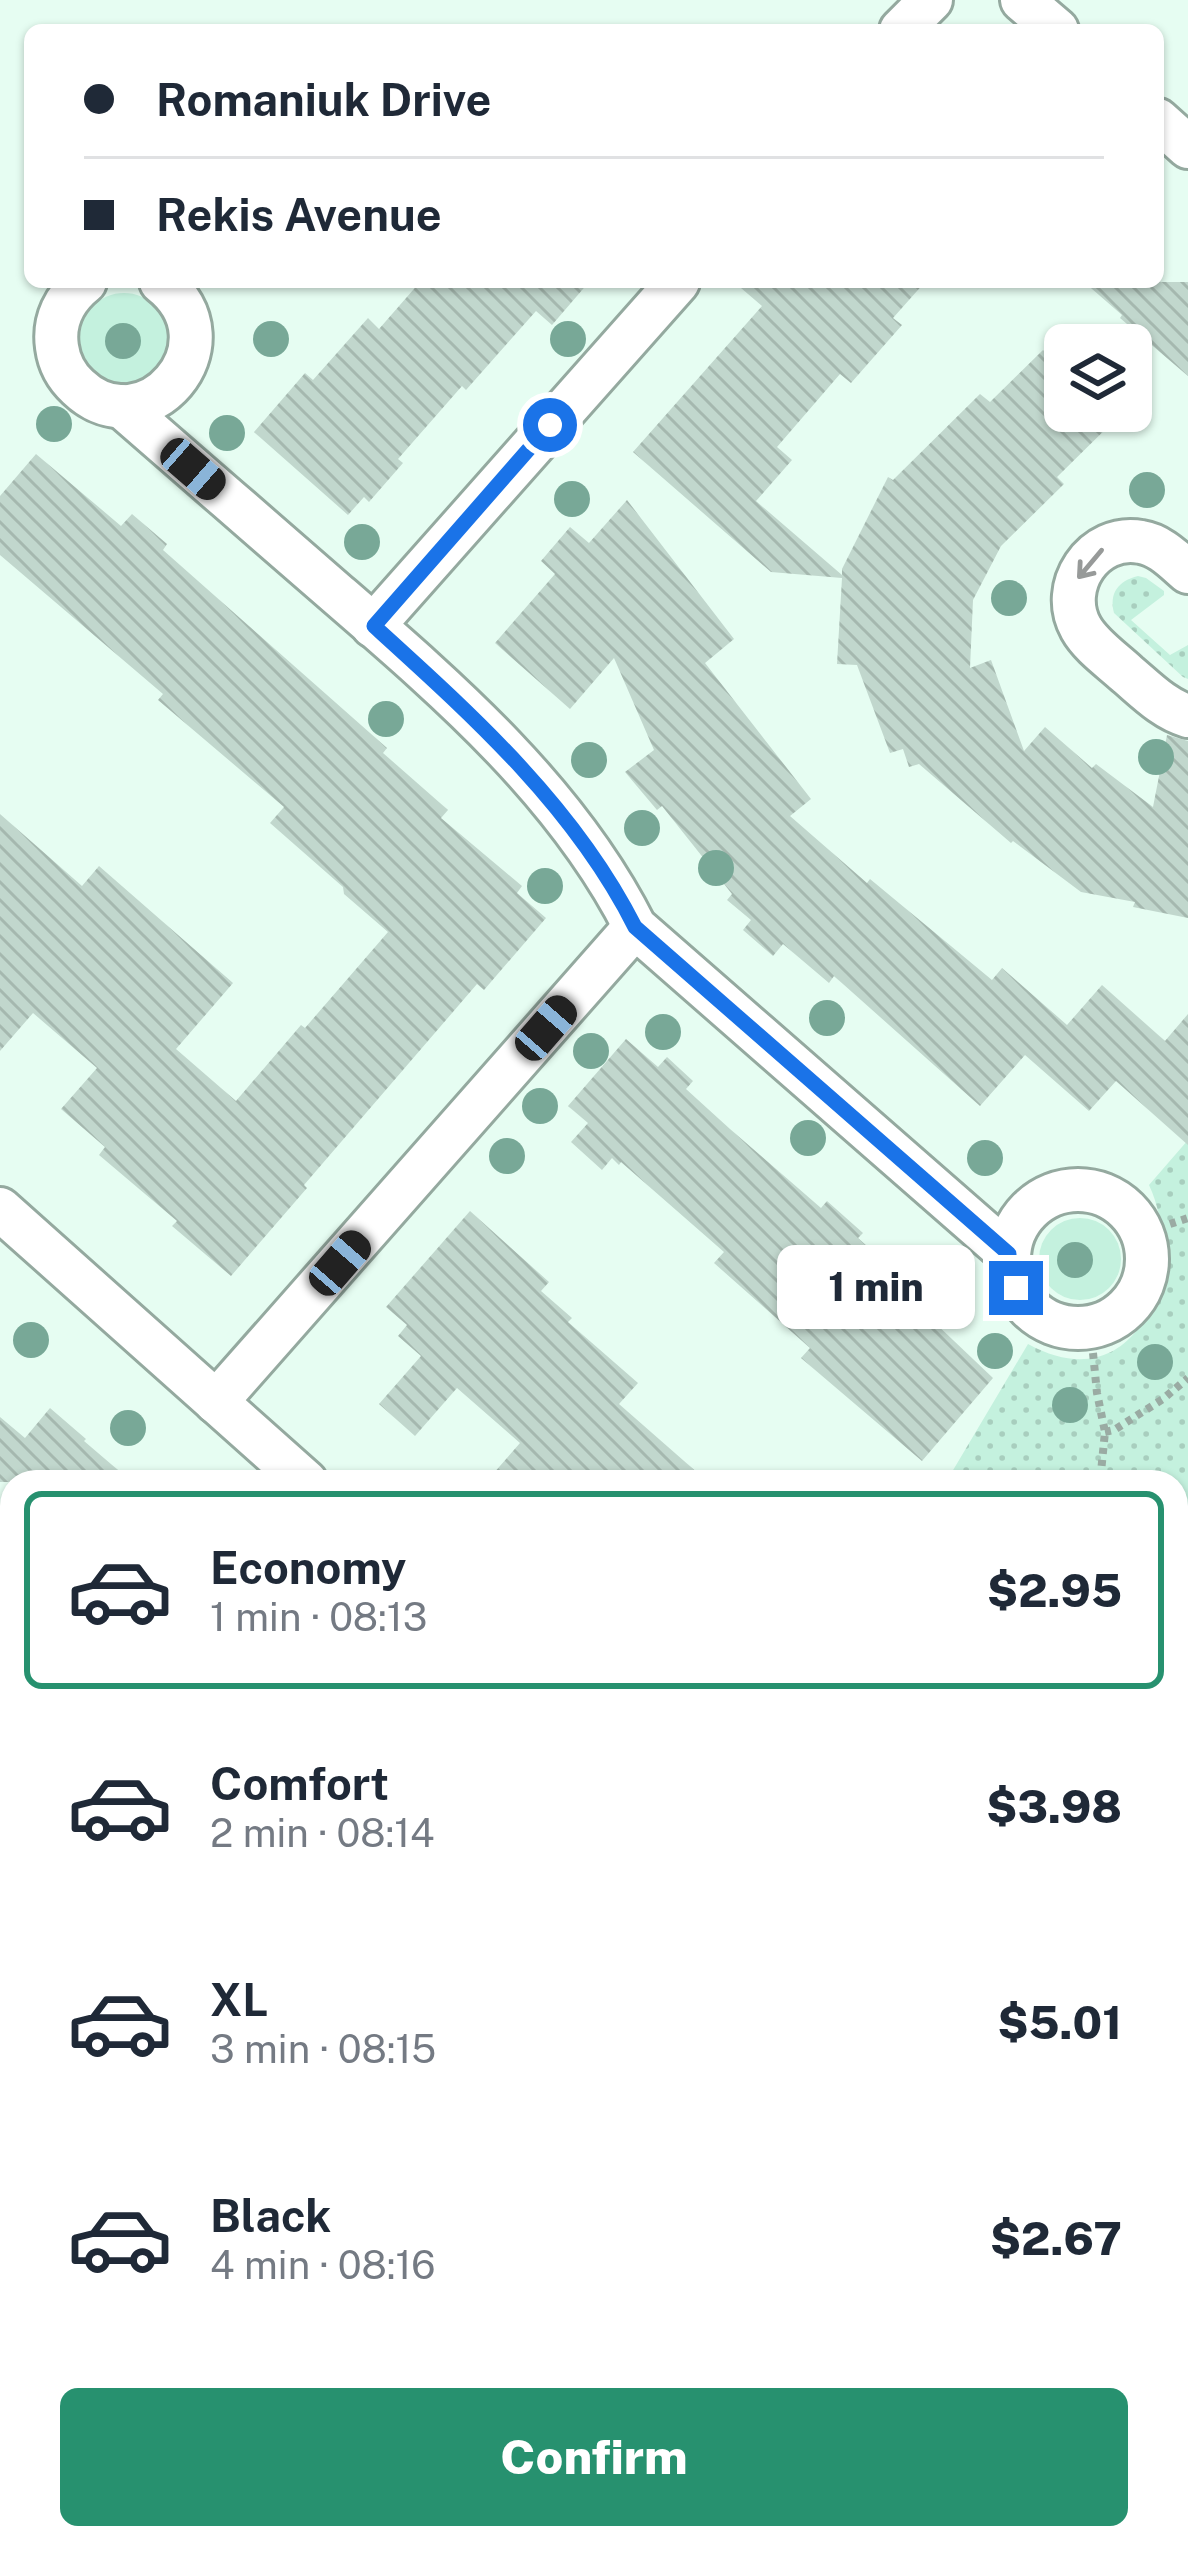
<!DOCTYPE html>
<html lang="en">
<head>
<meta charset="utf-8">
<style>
	body { margin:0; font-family:"Public Sans",sans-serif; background:#f6f6f7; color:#1f2937; height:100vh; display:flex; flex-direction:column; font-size:45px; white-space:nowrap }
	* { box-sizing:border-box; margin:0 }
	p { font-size:39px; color:#747a83 }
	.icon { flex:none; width:66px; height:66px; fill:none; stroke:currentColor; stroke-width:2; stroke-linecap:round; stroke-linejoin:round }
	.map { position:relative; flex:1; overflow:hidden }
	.panel { position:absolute; left:0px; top:1470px; width:1188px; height:1080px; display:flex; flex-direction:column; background:#fff; border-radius:36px 36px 0 0; box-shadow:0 3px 9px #0004 }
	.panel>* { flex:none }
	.top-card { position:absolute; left:24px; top:24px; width:1140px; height:264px; border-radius:18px; box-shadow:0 3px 9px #0004; display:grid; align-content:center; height:264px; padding:0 60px; background:#fff }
	.fabs { position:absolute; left:1044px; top:324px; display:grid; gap:24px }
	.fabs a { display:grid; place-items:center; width:108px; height:108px; border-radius:18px; background:#fff; box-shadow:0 3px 9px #0004; font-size:60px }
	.end { position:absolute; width:54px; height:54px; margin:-27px; border:15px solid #1a73e8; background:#fff; box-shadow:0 0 0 6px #fff }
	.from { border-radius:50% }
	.bubble { position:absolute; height:84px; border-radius:18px; background:#fff; box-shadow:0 3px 9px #0004; font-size:39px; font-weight:800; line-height:84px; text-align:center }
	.car { position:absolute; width:36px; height:72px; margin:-36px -18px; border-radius:15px; box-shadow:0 0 9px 3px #0007; background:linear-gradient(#222 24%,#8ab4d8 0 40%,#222 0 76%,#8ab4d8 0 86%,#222 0) }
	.top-card b { display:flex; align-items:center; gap:42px; height:114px; font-size:45px }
	.top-card b+b { border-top:3px solid #e0e1e3 }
	.top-card i { width:30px; height:30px; background:#1f2937 }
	ul { padding:21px 0 0; list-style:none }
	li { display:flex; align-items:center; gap:36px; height:198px; margin:0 24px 18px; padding:0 36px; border:6px solid transparent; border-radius:18px }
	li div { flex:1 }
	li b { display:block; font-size:45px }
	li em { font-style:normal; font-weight:800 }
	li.selected { border-color:#27916f }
	li>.icon { width:108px; height:108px; stroke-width:1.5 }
	.cta { display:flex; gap:24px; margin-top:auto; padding:24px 60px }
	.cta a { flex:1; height:138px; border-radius:18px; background:#27916f; color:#fff; font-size:48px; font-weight:800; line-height:138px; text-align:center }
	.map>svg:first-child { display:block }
</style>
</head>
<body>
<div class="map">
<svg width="1188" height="2550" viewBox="0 0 1188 2550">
	<defs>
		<pattern id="grass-dots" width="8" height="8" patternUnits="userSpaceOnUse" patternTransform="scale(3)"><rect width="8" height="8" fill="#c4f1de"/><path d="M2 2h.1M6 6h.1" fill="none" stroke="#a8cebe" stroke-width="1.8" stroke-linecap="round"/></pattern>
		<pattern id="building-back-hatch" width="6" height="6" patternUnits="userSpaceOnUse" patternTransform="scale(3)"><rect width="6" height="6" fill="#c1d7cd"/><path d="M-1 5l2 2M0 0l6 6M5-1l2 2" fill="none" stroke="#a5b8af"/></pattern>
	</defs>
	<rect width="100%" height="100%" fill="#e6fdf2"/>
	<g fill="url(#grass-dots)">
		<path d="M 1138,576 L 1146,578 L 1164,591 L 1164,595 L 1131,620 L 1170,655 L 1188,645 L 1188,679 L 1183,677 L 1114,613 C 1109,593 1118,581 1138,576 Z"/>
		<path d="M 1188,1140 L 1188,1761 L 1176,1751 L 1176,1482 L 946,1482 L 1028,1344 C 1139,1405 1188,1268 1149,1185 Z"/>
	</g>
	<g fill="#c4f1de">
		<circle cx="124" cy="338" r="45"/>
		<circle cx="1080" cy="1259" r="41"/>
	</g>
	<g fill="url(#building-back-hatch)">
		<path d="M 420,282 L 589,282 L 552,325 L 536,311 L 466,390 L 462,386 L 398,459 L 403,463 L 369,502 L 364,497 L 348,515 L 254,432 L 305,373 L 313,380 L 368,318 L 379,329 Z"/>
		<path d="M 734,282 L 925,282 L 893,318 L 902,325 L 851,383 L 840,374 L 777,447 L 792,460 L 756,501 L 842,575 L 842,569 L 888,477 L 893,480 L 980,394 L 990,402 L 1043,350 L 1065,372 L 1065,411 L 1124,411 L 1057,477 L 1064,484 L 1001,546 L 973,600 L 970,668 L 991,660 L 1024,751 L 1045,727 L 1092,768 L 1096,764 L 1153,807 L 1167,735 L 1188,741 L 1188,918 L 1133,907 L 1135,902 L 1081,892 L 1013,841 L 1011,843 L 919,764 L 909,767 L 903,749 L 890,753 L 857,665 L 837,664 L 842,578 L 771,572 L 633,452 L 762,306 Z"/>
		<path d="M 1084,282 L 1188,282 L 1188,376 L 1120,318 L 1122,315 Z"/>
		<path d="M 36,454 L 121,526 L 132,514 L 167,544 L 163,550 L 387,748 L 383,753 L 448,810 L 441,818 L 522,886 L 517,893 L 546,918 L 484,990 L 477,984 L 304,1185 L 307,1188 L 231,1276 L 172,1226 L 177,1221 L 99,1155 L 105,1147 L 61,1109 L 97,1068 L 33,1013 L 0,1051 L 0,814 L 82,886 L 99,866 L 233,983 L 176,1049 L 236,1101 L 301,1025 L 305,1028 L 388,932 L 344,894 L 343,887 L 270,823 L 284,807 L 158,700 L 163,694 L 0,555 L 0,496 Z"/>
		<path d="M 627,500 L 734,639 L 705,663 L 811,799 L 790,816 L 867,883 L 870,879 L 992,980 L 1002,968 L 1067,1025 L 1102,985 L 1165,1041 L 1188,1014 L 1188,1145 L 1116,1081 L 1089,1111 L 1025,1055 L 980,1106 L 834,976 L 829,983 L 783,944 L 773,956 L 743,930 L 751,920 L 727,900 L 732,894 L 662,806 L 657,810 L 625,772 L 654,750 L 614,658 L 570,709 L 495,643 L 555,574 L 541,561 L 570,527 L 589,543 Z"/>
		<path d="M 626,1039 L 658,1067 L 667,1057 L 693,1081 L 686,1089 L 730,1129 L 821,1208 L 827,1201 L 863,1233 L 858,1238 L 940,1312 L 933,1321 L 993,1378 L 922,1461 L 801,1358 L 810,1348 L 714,1263 L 724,1252 L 621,1162 L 619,1165 L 612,1158 L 602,1170 L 571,1142 L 588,1123 L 568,1106 Z"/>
		<path d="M 470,1211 L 549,1282 L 541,1291 L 572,1318 L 568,1322 L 638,1383 L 619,1404 L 708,1482 L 486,1482 L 520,1443 L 457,1388 L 415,1436 L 379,1404 L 421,1356 L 398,1336 L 407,1325 L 386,1307 Z"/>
		<path d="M 50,1408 L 86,1439 L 84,1441 L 132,1482 L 0,1482 L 0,1417 L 25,1438 Z"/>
	</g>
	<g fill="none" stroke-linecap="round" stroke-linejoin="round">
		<defs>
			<g id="service">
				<path d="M 0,2060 L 12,2071"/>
				<path d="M 0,2437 L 12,2423"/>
				<path d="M 473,2538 L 490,2550"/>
			</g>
			<g id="minor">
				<path d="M 1022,0 L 1057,30"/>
				<path d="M 901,30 L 931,0"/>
				<path d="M 1158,120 L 1188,147"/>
				<path d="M 85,282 C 65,298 53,320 57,347 C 59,362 66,376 78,387 C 144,450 240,344 161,282"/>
				<path d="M 121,406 C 193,468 264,531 336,593 C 448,690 567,792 635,927 L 1009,1254"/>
				<path d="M 1188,572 C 1174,560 1160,545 1141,542 C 1093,533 1058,587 1081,628 C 1091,646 1112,660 1127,674 C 1146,690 1164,709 1188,716"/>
				<path d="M 373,626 L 678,282"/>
				<circle cx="1078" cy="1259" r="69"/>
				<path d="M 0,1209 L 306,1482"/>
				<path d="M 216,1402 L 635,927"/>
				<path d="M 1176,2257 L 1188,2268"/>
			</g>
		</defs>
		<use href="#service" stroke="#94a99f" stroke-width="27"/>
		<use href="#minor" stroke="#94a99f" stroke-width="48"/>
		<g stroke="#9aaba3" stroke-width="8" stroke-dasharray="6 6" stroke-linecap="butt">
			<path d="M 1170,1224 L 1188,1218"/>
			<path d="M 1093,1353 L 1097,1393 L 1105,1432 L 1100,1482"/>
			<path d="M 1105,1432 L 1114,1430 L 1163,1399 L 1188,1378"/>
			<path d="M 1176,1614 L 1188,1628"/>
			<path d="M 1176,1924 L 1188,1910"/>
			<path d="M 1186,2550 L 1188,2547"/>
		</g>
		<use href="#service" stroke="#fff" stroke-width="21"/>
		<use href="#minor" stroke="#fff" stroke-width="42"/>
	</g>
	<g fill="#78a897">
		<circle cx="271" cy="339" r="18"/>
		<circle cx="568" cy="339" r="18"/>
		<circle cx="123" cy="341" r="18"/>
		<circle cx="54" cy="424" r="18"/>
		<circle cx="227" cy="433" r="18"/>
		<circle cx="1147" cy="490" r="18"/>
		<circle cx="572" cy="499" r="18"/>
		<circle cx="362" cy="542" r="18"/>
		<circle cx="1009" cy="598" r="18"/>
		<circle cx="386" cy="719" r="18"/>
		<circle cx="1156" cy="757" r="18"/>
		<circle cx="589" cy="760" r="18"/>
		<circle cx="642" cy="828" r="18"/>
		<circle cx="716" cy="868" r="18"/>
		<circle cx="545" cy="886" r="18"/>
		<circle cx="827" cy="1018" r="18"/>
		<circle cx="663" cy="1032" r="18"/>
		<circle cx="591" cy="1051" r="18"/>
		<circle cx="540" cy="1106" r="18"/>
		<circle cx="808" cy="1138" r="18"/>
		<circle cx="507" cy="1156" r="18"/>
		<circle cx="985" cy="1158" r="18"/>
		<circle cx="1075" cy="1260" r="18"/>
		<circle cx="31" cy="1340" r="18"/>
		<circle cx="995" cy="1351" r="18"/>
		<circle cx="1155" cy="1362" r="18"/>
		<circle cx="1070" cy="1405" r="18"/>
		<circle cx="128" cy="1428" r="18"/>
	</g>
	<defs><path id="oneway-shaft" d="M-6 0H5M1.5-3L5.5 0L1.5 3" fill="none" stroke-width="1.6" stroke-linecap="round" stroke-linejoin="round" transform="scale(3)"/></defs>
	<use stroke="#979a99" href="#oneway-shaft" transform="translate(1090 564) rotate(130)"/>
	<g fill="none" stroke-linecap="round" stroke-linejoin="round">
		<path stroke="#1a73e8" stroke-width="15" d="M 550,425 L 374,626 C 472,715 574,806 635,927 L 1009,1254 L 1009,1267 L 1016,1288"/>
	</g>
</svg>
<div class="fabs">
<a><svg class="icon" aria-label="layers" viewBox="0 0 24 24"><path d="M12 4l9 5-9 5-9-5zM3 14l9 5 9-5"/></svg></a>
</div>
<i class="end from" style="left:550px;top:425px"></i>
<i class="end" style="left:1016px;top:1288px"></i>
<div class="bubble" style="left:777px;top:1245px;width:198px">1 min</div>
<i class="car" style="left:193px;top:469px;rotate:131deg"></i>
<i class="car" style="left:546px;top:1028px;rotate:41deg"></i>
<i class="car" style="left:340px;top:1263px;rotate:41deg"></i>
<div class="top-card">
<b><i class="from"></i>Romaniuk Drive</b>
<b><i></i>Rekis Avenue</b>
</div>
<section class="panel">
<ul>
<li class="selected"><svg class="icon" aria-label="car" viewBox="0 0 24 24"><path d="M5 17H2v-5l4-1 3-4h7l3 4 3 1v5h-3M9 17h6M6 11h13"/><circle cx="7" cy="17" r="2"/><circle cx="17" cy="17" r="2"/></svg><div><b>Economy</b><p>1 min · 08:13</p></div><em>$2.95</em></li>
<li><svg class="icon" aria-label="car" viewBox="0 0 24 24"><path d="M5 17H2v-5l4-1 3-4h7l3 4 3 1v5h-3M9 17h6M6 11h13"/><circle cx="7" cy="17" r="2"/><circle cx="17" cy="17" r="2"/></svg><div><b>Comfort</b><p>2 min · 08:14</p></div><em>$3.98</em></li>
<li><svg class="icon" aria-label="car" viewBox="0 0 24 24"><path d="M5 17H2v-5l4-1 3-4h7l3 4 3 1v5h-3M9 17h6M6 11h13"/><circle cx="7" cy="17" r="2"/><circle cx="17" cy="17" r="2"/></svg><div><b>XL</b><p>3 min · 08:15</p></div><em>$5.01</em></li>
<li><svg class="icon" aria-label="car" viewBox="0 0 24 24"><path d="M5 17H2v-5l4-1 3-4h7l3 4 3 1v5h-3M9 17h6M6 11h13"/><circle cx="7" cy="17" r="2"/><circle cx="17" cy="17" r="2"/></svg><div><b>Black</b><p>4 min · 08:16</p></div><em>$2.67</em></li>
</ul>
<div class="cta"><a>Confirm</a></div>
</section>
</div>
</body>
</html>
